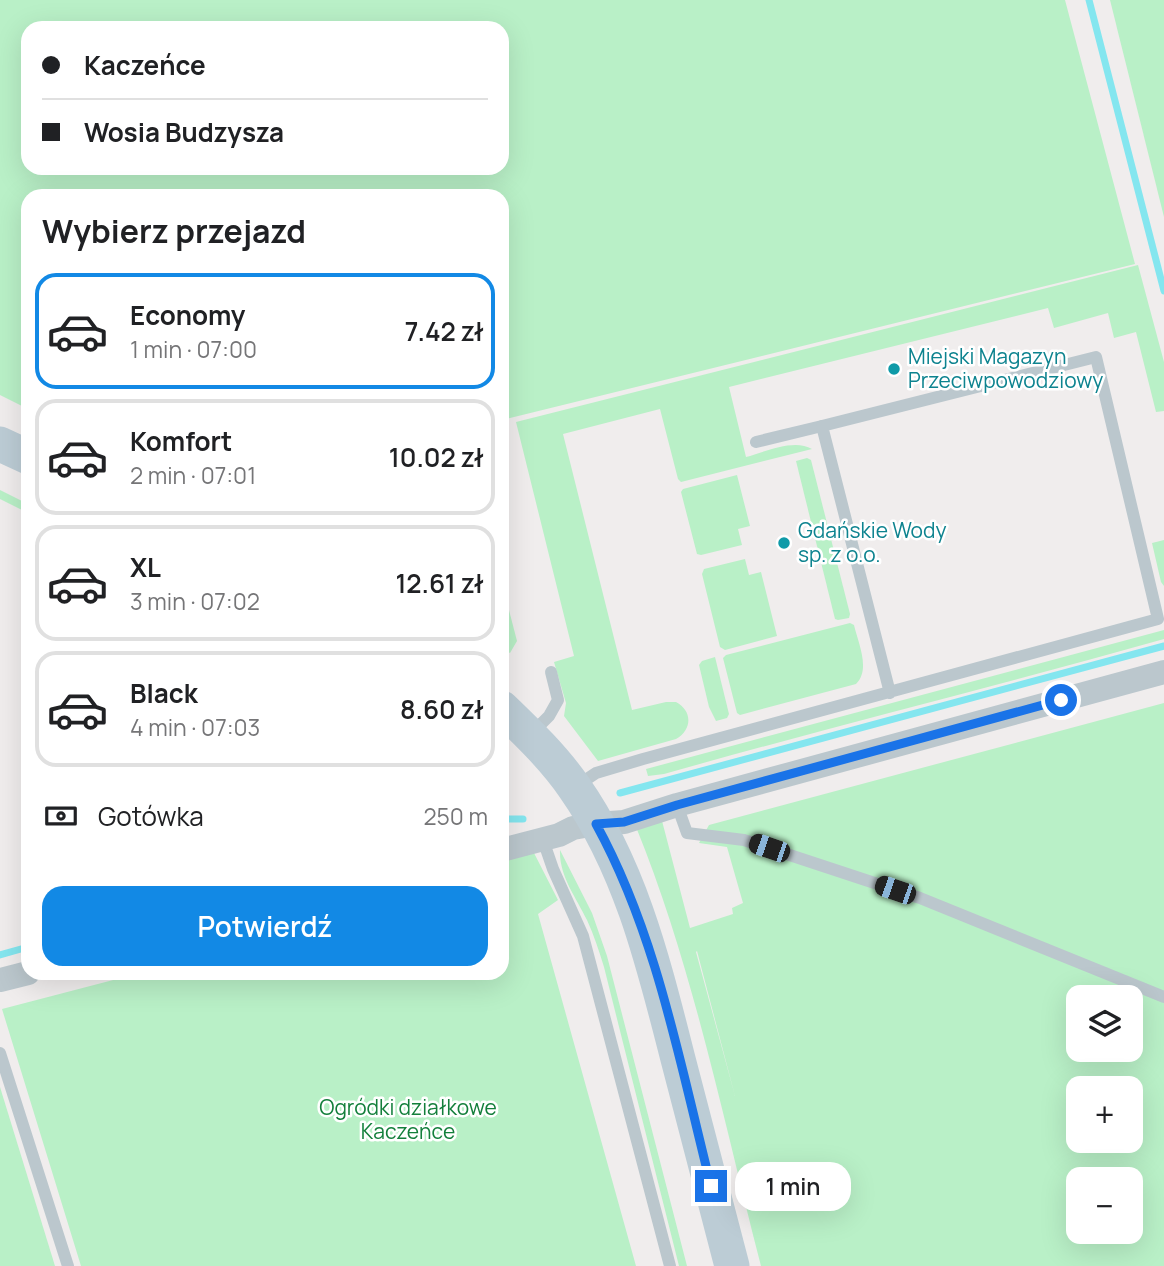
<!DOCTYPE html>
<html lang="pl">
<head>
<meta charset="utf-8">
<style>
	body { margin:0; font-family:Manrope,sans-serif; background:#f2f2f2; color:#202124; height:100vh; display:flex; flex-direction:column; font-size:26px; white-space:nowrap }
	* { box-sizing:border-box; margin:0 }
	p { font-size:23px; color:#757577 }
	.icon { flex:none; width:38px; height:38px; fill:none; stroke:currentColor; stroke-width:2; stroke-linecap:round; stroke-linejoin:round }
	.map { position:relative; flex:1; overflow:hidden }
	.panel { position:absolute; left:21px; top:189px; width:488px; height:791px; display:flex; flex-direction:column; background:#fff; border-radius:21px; box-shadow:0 7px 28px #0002 }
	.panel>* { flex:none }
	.hud { position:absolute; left:21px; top:21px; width:488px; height:154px; border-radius:21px; box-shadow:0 7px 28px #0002; display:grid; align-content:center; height:154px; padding:0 21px; background:#fff }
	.tools { position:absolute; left:1066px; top:985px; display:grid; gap:14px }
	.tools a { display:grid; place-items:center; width:77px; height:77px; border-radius:14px; background:#fff; box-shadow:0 7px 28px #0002; font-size:35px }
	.end { position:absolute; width:32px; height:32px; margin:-16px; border:9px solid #1a73e8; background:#fff; box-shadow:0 0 0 4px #fff }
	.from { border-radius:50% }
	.bubble { position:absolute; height:49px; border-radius:21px; background:#fff; box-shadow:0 7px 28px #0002; font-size:23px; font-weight:600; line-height:49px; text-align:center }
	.car { position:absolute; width:21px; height:42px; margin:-21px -10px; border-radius:9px; box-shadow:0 0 5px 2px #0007; background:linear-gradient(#222 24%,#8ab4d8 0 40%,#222 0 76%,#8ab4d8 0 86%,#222 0) }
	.hud b { display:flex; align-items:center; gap:24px; height:66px; font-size:26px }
	.hud b+b { border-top:2px solid #e0e0e0 }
	.hud i { width:18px; height:18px; background:#202124 }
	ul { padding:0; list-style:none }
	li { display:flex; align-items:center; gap:21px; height:116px; margin:0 14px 10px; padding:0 7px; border:4px solid #e0e0e0; border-radius:21px }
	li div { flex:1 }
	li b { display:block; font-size:26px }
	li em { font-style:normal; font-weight:600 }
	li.on { border-color:#1289e5 }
	li>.icon { width:63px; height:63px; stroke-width:1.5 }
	h2 { padding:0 21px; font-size:32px; line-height:84px }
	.pay { display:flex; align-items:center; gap:18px; height:77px; padding:0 21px; font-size:26px }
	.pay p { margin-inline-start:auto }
	.primary-button { display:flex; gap:14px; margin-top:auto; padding:14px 21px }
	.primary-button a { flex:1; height:80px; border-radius:21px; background:#1289e5; color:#fff; font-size:28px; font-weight:600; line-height:80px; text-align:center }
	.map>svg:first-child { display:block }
</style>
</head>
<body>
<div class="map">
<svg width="1164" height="1266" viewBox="0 0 1164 1266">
	<rect width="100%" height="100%" fill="#f0eded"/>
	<g fill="#b9f0c7" fill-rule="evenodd">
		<path d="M 0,0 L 1065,0 L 1135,264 L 502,420 L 502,196 L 28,196 L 28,409 L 0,395 ZM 28,28 L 502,28 L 502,168 L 28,168 Z"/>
		<path d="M 1110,0 L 1164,0 L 1164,217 Z"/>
		<path d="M 1138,265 L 1164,362 L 1164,411 L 1156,412 L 1136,332 L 1114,338 L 1108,313 L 1054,328 L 1048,308 L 729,387 L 746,457 C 765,452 794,438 812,449 L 681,482 L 678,479 L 660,409 L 563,434 L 632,710 L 666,702 L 676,702 C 693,711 692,730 676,739 L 598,761 L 564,716 L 566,703 L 554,662 L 574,656 L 516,422 Z"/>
		<path d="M 807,458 L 811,460 L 850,614 L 849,618 L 838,620 L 835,619 L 796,461 Z"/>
		<path d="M 737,475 L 750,526 L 738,529 L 742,545 L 701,555 L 697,554 L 681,492 L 683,489 Z"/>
		<path d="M 0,490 L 28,504 L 28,513 L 0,499 Z"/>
		<path d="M 1164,540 L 1164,586 L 1161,582 L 1152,543 Z"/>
		<path d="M 745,559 L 749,575 L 761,572 L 777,636 L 725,650 L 720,647 L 702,574 L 704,569 Z"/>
		<path d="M 502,583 L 517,641 L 510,653 L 502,649 Z"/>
		<path d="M 850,623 L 854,625 C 858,643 871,669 856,684 L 740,715 L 737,713 L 723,658 L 726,655 Z"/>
		<path d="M 1164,630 L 1164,639 C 998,686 830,727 664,774 L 648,776 L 646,769 Z"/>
		<path d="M 715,657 L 729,714 L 727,718 L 716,721 L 709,707 L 699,665 L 702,661 Z"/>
		<path d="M 1164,703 L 1164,1266 L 761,1266 C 723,1119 693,967 636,827 L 661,817 L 690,928 L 733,914 L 732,908 L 743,903 L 727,847 L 699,843 L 709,825 ZM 697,951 L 735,1096 L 696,952 ZM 1078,998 L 1130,998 L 1130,1050 L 1078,1050 ZM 1078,1088 L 1130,1088 L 1130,1141 L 1078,1141 ZM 1078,1180 L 1130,1180 L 1130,1232 L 1078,1232 Z"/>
		<path d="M 560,850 L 592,913 L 607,956 L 687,1266 L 679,1266 L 604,967 C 599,951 594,935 587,920 C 576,897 559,876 560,850 Z"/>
		<path d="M 534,853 L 558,900 L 538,914 L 636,1266 L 81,1266 L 2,1009 L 140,973 L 502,973 L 502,860 Z"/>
		<path d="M 0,1087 L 55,1266 L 0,1266 Z"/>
	</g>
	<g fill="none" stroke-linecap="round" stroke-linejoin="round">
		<g stroke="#84e6ef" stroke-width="7">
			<path d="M 1089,0 L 1164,291"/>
			<path d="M 620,793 L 1164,646"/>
			<path d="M 502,819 L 523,819"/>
			<path d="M 0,955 L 28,947"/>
		</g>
		<g stroke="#bbc7cd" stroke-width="12">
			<path d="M 756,442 L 822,426"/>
			<path d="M 531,734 L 549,716 L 558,700 L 551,672"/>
			<path d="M 575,787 L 596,773 L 643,759 L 1158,619 L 1096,357 L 822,426 L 890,693"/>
			<path d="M 677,805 L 687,833 L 744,840 L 920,898 L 1164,997"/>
			<path d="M 543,840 L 553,869 L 583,936 L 670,1266"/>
			<path d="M 0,1053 L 68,1266"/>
		</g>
		<g stroke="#bbc7cd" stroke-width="24">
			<path d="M 502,850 L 559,835 L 573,828 L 596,824 L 624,822 L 677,805 L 1164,672"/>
			<path d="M 0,980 L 28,973"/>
		</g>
		<g stroke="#bcccd5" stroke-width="35">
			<path d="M 0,444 L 28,457"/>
			<path d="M 502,708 C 528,733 554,758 574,787 C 631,868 654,965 678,1059 C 696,1128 714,1197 732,1266"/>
		</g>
	</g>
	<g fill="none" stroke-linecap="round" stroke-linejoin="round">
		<path stroke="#1a73e8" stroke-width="9" d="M 711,1186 C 680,1064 657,935 596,824 L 624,822 L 677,805 L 1061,700"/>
	</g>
	<g fill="#0f9aa8" stroke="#fff" stroke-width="2.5">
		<circle cx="894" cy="369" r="7"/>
		<circle cx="784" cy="543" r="7"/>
	</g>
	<g text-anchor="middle" stroke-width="5" stroke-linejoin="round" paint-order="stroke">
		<g font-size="21" fill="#0d838f" stroke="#fff" text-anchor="start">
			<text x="908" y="364">Miejski Magazyn<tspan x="908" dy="24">Przeciwpowodziowy</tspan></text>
			<text x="798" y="538">Gdańskie Wody<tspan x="798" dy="24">sp. z o.o.</tspan></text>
		</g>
		<g font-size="21" fill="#137f3b" stroke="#fff">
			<text x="408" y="1115">Ogródki działkowe<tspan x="408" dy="24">Kaczeńce</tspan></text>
		</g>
	</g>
</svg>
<div class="tools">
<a><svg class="icon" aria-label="layers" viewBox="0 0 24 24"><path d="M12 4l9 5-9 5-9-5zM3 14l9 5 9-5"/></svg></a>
<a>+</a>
<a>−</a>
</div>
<i class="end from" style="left:1061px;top:700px"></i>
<i class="end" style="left:711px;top:1186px"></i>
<div class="bubble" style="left:735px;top:1162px;width:116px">1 min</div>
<i class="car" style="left:769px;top:848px;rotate:289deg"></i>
<i class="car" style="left:895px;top:890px;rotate:289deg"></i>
<div class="hud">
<b><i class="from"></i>Kaczeńce</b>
<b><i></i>Wosia Budzysza</b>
</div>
<section class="panel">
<h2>Wybierz przejazd</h2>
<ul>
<li class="on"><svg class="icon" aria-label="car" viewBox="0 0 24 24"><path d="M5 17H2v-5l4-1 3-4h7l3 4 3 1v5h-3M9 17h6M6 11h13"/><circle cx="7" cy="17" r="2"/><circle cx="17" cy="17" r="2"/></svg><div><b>Economy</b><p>1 min · 07:00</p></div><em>7.42 zł</em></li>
<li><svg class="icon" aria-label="car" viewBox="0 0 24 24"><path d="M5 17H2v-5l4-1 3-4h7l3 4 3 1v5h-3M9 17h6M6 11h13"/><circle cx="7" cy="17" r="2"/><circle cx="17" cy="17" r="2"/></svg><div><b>Komfort</b><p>2 min · 07:01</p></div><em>10.02 zł</em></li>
<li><svg class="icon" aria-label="car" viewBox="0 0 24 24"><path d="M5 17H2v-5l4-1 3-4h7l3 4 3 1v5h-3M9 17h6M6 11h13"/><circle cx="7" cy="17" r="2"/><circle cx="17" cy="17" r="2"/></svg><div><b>XL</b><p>3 min · 07:02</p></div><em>12.61 zł</em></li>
<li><svg class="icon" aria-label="car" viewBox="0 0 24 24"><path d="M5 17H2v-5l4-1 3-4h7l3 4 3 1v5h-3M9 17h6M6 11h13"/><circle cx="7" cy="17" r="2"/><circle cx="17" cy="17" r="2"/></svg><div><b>Black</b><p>4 min · 07:03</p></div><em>8.60 zł</em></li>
</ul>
<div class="pay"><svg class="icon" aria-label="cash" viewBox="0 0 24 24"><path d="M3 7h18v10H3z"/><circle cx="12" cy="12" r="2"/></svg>Gotówka<p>250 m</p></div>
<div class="primary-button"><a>Potwierdź</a></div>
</section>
</div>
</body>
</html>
